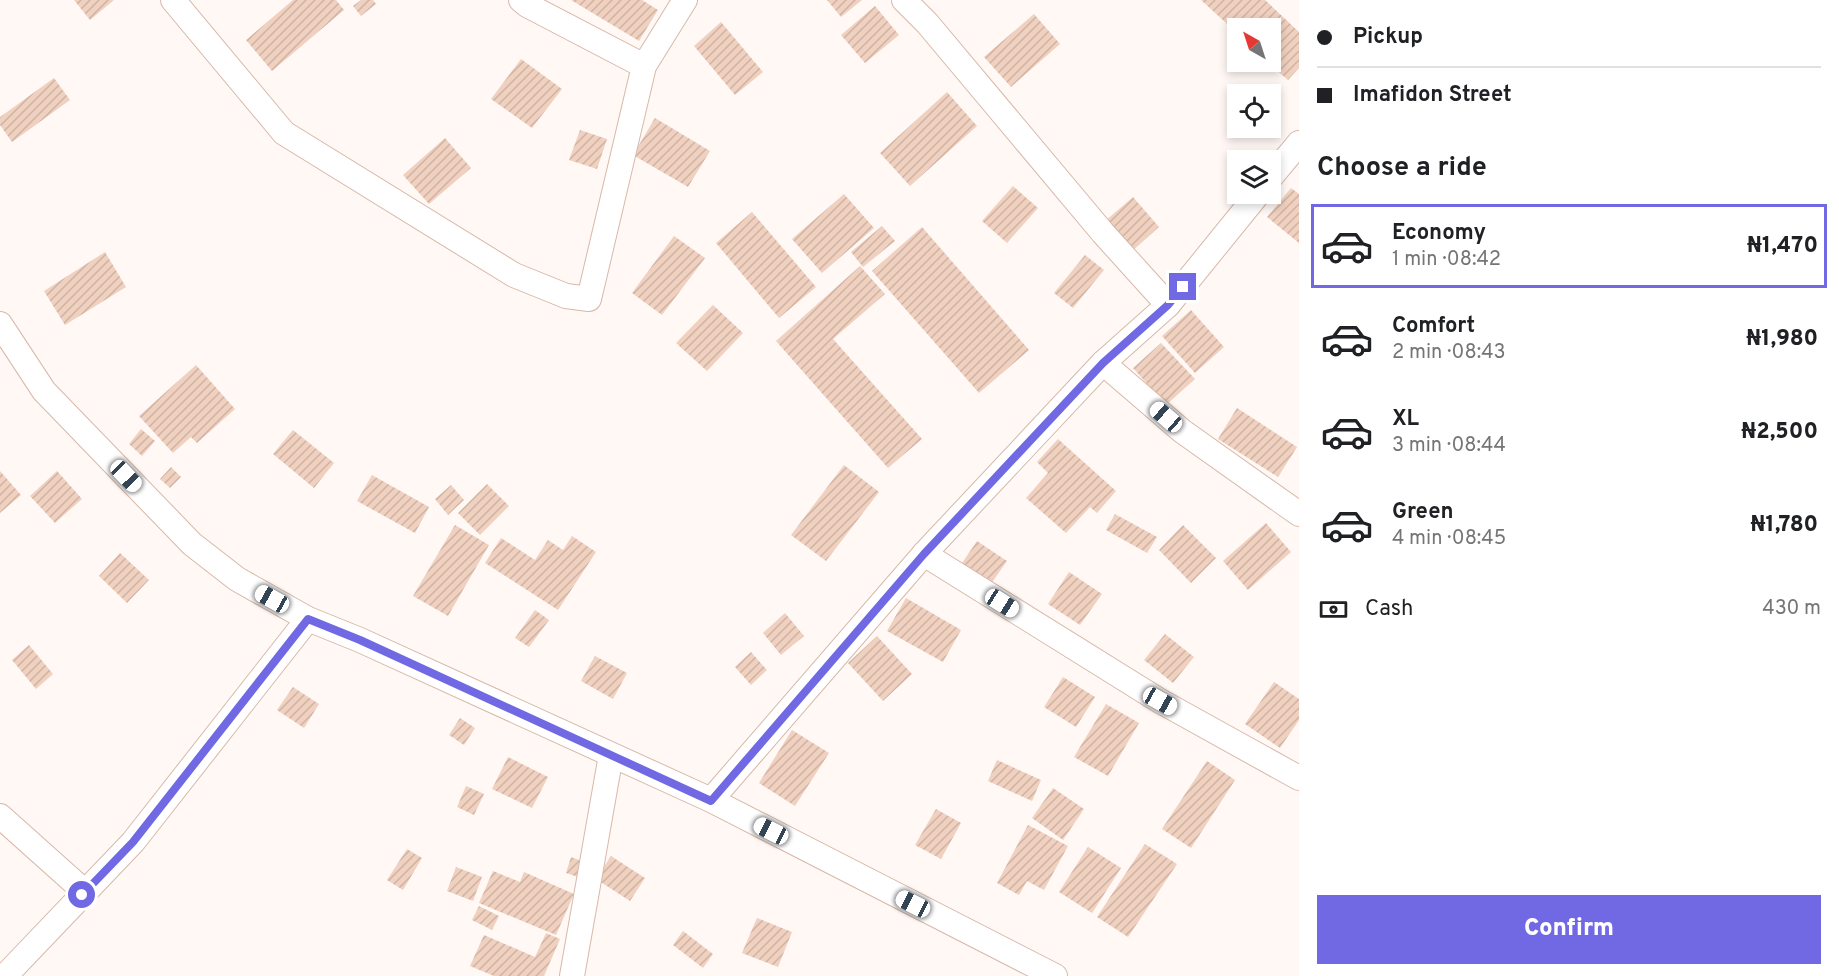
<!DOCTYPE html>
<html lang="en">
<head>
<meta charset="utf-8">
<style>
	body { margin:0; font-family:Overpass,sans-serif; background:#f2f2f2; color:#202124; height:100vh; display:flex; flex-direction:column; font-size:22px; white-space:nowrap }
	* { box-sizing:border-box; margin:0 }
	p { font-size:20px; color:#757577 }
	.icon { flex:none; width:33px; height:33px; fill:none; stroke:currentColor; stroke-width:2; stroke-linecap:round; stroke-linejoin:round }
	.map { position:relative; flex:1; overflow:hidden }
	.drawer { display:flex; flex-direction:column; background:#fff; width:540px }
	.drawer>* { flex:none }
	.top-card { display:grid; align-content:center; height:132px; padding:0 18px; background:#fff }
	.needle { width:39px; rotate:321deg }
	.controls { position:absolute; left:1227px; top:18px; display:grid; gap:12px }
	.controls a { display:grid; place-items:center; width:54px; height:54px; border-radius:0px; background:#fff; box-shadow:0 3px 9px #0003; font-size:30px }
	.end { position:absolute; width:27px; height:27px; margin:-14px; border:8px solid #7069e3; background:#fff; box-shadow:0 0 0 3px #fff }
	.from { border-radius:50% }
	.car { position:absolute; width:18px; height:36px; margin:-18px -9px; border-radius:8px; box-shadow:0 0 4px 2px #0007; background:linear-gradient(#fff 24%,#345 0 40%,#fff 0 76%,#345 0 86%,#fff 0) }
	.top-card b { display:flex; align-items:center; gap:21px; height:57px; font-size:22px }
	.top-card b+b { border-top:2px solid #e0e0e0 }
	.top-card i { width:15px; height:15px; background:#202124 }
	ul { padding:0; list-style:none }
	li { display:flex; align-items:center; gap:18px; height:84px; margin:0 12px 9px; padding:0 6px; border:3px solid transparent; border-radius:0px }
	li div { flex:1 }
	li b { display:block; font-size:22px }
	li em { font-style:normal; font-weight:800 }
	li.selected { border-color:#7069e3 }
	li>.icon { width:54px; height:54px; stroke-width:1.5 }
	h2 { padding:0 18px; font-size:27px; line-height:72px }
	.pay { display:flex; align-items:center; gap:15px; height:66px; padding:0 18px; font-size:22px }
	.pay p { margin-inline-start:auto }
	.button { display:flex; gap:12px; margin-top:auto; padding:12px 18px }
	.button a { flex:1; height:69px; border-radius:0px; background:#7069e3; color:#fff; font-size:24px; font-weight:800; line-height:69px; text-align:center }
	main { display:flex; flex:1; min-height:0 }
	.map>svg:first-child { display:block }
</style>
</head>
<body>
<main>
<div class="map">
<svg width="1299" height="976" viewBox="0 0 1299 976">
	<defs>
		<pattern id="building-hatch" width="6" height="6" patternUnits="userSpaceOnUse" patternTransform="scale(1.5)"><rect width="6" height="6" fill="#f0d0bf"/><path d="M-1 1l2-2M0 6l6-6M5 7l2-2" fill="none" stroke="#cfb3a4"/></pattern>
	</defs>
	<rect width="100%" height="100%" fill="#fff8f5"/>
	<g fill="url(#building-hatch)">
		<path d="M 74,0 L 114,0 L 90,20 Z"/>
		<path d="M 293,0 L 336,0 L 344,10 L 272,71 L 246,40 Z"/>
		<path d="M 361,0 L 373,0 L 376,4 L 361,16 L 353,6 Z"/>
		<path d="M 571,0 L 642,0 L 658,10 L 639,41 Z"/>
		<path d="M 827,0 L 862,0 L 841,17 Z"/>
		<path d="M 1201,0 L 1265,0 L 1299,32 L 1299,68 L 1288,80 L 1267,62 L 1270,62 L 1270,28 L 1238,28 L 1238,34 Z"/>
		<path d="M 875,6 L 899,35 L 865,63 L 841,35 Z"/>
		<path d="M 1034,14 L 1060,44 L 1011,87 L 984,57 Z"/>
		<path d="M 721,22 L 763,72 L 735,95 L 694,46 Z"/>
		<path d="M 521,59 L 562,89 L 532,128 L 491,99 Z"/>
		<path d="M 54,78 L 70,100 L 12,142 L 0,125 L 0,117 Z"/>
		<path d="M 947,92 L 977,126 L 910,186 L 880,153 Z"/>
		<path d="M 655,118 L 710,151 L 688,187 L 633,155 Z"/>
		<path d="M 580,130 L 607,139 L 597,169 L 569,160 Z"/>
		<path d="M 445,138 L 471,168 L 429,204 L 403,175 Z"/>
		<path d="M 1013,186 L 1038,208 L 1007,243 L 982,221 Z"/>
		<path d="M 1291,188 L 1299,194 L 1299,243 L 1267,217 Z"/>
		<path d="M 844,194 L 874,228 L 822,273 L 792,239 Z"/>
		<path d="M 1133,197 L 1159,227 L 1130,253 L 1104,222 Z"/>
		<path d="M 752,212 L 816,287 L 779,318 L 716,243 Z"/>
		<path d="M 882,226 L 895,241 L 863,267 L 851,252 Z"/>
		<path d="M 922,227 L 1029,350 L 979,393 L 872,271 Z"/>
		<path d="M 674,236 L 705,258 L 662,315 L 632,293 Z"/>
		<path d="M 105,252 L 126,287 L 65,325 L 44,291 Z"/>
		<path d="M 1085,255 L 1104,270 L 1073,308 L 1054,293 Z"/>
		<path d="M 860,266 L 885,294 L 833,339 L 922,439 L 888,468 L 776,341 Z"/>
		<path d="M 713,305 L 743,333 L 707,371 L 676,343 Z"/>
		<path d="M 1191,310 L 1224,347 L 1195,373 L 1162,336 Z"/>
		<path d="M 1161,343 L 1195,379 L 1166,405 L 1133,368 Z"/>
		<path d="M 196,365 L 235,409 L 197,443 L 191,437 L 173,453 L 139,416 Z"/>
		<path d="M 1237,408 L 1297,447 L 1278,477 L 1218,439 Z"/>
		<path d="M 141,429 L 155,441 L 142,456 L 129,444 Z"/>
		<path d="M 293,430 L 334,463 L 314,488 L 273,454 Z"/>
		<path d="M 1058,439 L 1116,491 L 1097,513 L 1090,507 L 1066,533 L 1026,498 L 1048,473 L 1037,462 Z"/>
		<path d="M 844,465 L 879,492 L 826,561 L 791,535 Z"/>
		<path d="M 171,467 L 181,477 L 170,488 L 160,479 Z"/>
		<path d="M 0,471 L 21,495 L 0,513 Z"/>
		<path d="M 57,471 L 82,499 L 55,523 L 30,496 Z"/>
		<path d="M 372,475 L 429,507 L 415,533 L 357,501 Z"/>
		<path d="M 487,484 L 509,506 L 480,535 L 458,513 Z"/>
		<path d="M 451,485 L 464,500 L 448,515 L 435,499 Z"/>
		<path d="M 1115,514 L 1157,537 L 1147,553 L 1106,530 Z"/>
		<path d="M 1266,523 L 1291,552 L 1248,590 L 1223,561 Z"/>
		<path d="M 455,525 L 489,545 L 448,616 L 413,596 Z"/>
		<path d="M 1183,525 L 1216,558 L 1191,583 L 1159,550 Z"/>
		<path d="M 572,536 L 596,552 L 558,610 L 485,563 L 501,538 L 535,560 L 548,540 L 563,550 Z"/>
		<path d="M 977,541 L 1007,561 L 988,588 L 958,569 Z"/>
		<path d="M 120,553 L 149,580 L 127,603 L 99,576 Z"/>
		<path d="M 1069,572 L 1102,594 L 1080,625 L 1048,604 Z"/>
		<path d="M 906,598 L 961,630 L 943,662 L 887,631 Z"/>
		<path d="M 535,610 L 549,620 L 529,647 L 515,638 Z"/>
		<path d="M 785,613 L 804,636 L 781,655 L 763,633 Z"/>
		<path d="M 1165,634 L 1194,657 L 1173,683 L 1144,660 Z"/>
		<path d="M 877,636 L 912,674 L 883,701 L 848,663 Z"/>
		<path d="M 29,645 L 53,674 L 36,689 L 12,660 Z"/>
		<path d="M 751,652 L 767,670 L 751,685 L 735,667 Z"/>
		<path d="M 595,656 L 627,673 L 613,699 L 581,681 Z"/>
		<path d="M 1063,677 L 1095,697 L 1076,727 L 1044,707 Z"/>
		<path d="M 1274,682 L 1299,699 L 1299,720 L 1280,748 L 1245,724 Z"/>
		<path d="M 293,687 L 319,704 L 304,728 L 277,710 Z"/>
		<path d="M 1106,704 L 1139,723 L 1108,776 L 1074,757 Z"/>
		<path d="M 460,718 L 475,728 L 464,745 L 449,735 Z"/>
		<path d="M 792,730 L 829,753 L 795,806 L 759,783 Z"/>
		<path d="M 508,757 L 548,777 L 532,808 L 492,789 Z"/>
		<path d="M 997,760 L 1041,780 L 1032,801 L 988,781 Z"/>
		<path d="M 1207,761 L 1235,780 L 1191,848 L 1162,829 Z"/>
		<path d="M 466,786 L 484,794 L 474,815 L 457,807 Z"/>
		<path d="M 1053,788 L 1084,809 L 1063,840 L 1032,818 Z"/>
		<path d="M 936,809 L 961,823 L 941,859 L 915,845 Z"/>
		<path d="M 1028,825 L 1068,846 L 1044,890 L 1027,881 L 1019,895 L 997,883 Z"/>
		<path d="M 1145,844 L 1177,864 L 1128,937 L 1097,917 Z"/>
		<path d="M 1088,847 L 1121,868 L 1092,913 L 1059,892 Z"/>
		<path d="M 407,849 L 422,858 L 403,890 L 387,880 Z"/>
		<path d="M 611,856 L 645,878 L 630,901 L 596,879 Z"/>
		<path d="M 571,857 L 590,864 L 584,879 L 566,873 Z"/>
		<path d="M 456,867 L 482,877 L 473,901 L 447,891 Z"/>
		<path d="M 493,871 L 520,882 L 524,872 L 574,894 L 556,935 L 479,903 Z"/>
		<path d="M 479,906 L 499,916 L 492,930 L 472,920 Z"/>
		<path d="M 757,918 L 792,932 L 778,967 L 742,953 Z"/>
		<path d="M 683,931 L 713,954 L 703,968 L 673,945 Z"/>
		<path d="M 546,933 L 560,939 L 544,976 L 494,976 L 470,966 L 484,935 L 535,957 Z"/>
	</g>
	<g fill="none" stroke-linecap="round" stroke-linejoin="round">
		<defs>
			<g id="street">
				<path d="M 173,0 L 284,133 L 514,275 L 566,296 L 589,299 L 644,66 L 685,0"/>
				<path d="M 521,0 L 527,5 L 644,66"/>
				<path d="M 904,0 L 927,23 L 1103,233 L 1168,305"/>
				<path d="M 1270,178 L 1299,143"/>
				<path d="M 0,324 L 44,391 L 192,544 L 237,579 L 308,619 L 360,640 L 711,800 L 1055,976"/>
				<path d="M 1103,363 L 1182,431 L 1299,514"/>
				<path d="M 924,554 L 1160,701 L 1299,778"/>
				<path d="M 711,800 L 924,554 L 1103,363 L 1168,305 L 1258,194"/>
				<path d="M 0,816 L 85,892"/>
				<path d="M 5,976 L 133,842 L 308,619"/>
				<path d="M 572,976 L 611,755"/>
			</g>
		</defs>
		<use href="#street" stroke="#d8b8a8" stroke-width="26"/>
		<use href="#street" stroke="#fff" stroke-width="24"/>
	</g>
	<g fill="none" stroke-linecap="round" stroke-linejoin="round">
		<path stroke="#7069e3" stroke-width="8" d="M 82,895 L 133,842 L 308,619 L 360,640 L 711,801 L 924,554 L 1103,363 L 1168,305 L 1183,287"/>
	</g>
</svg>
<div class="controls">
<a><svg class="needle" viewBox="-14 -14 28 28"><path d="M0-13l5 13h-10z" fill="#e53935"/><path d="M0 13l5-13h-10z" fill="#757577"/></svg></a>
<a><svg class="icon" aria-label="locate" viewBox="0 0 24 24"><circle cx="12" cy="12" r="6"/><path d="M12 2v4M12 18v4M2 12h4M18 12h4"/></svg></a>
<a><svg class="icon" aria-label="layers" viewBox="0 0 24 24"><path d="M12 4l9 5-9 5-9-5zM3 14l9 5 9-5"/></svg></a>
</div>
<i class="end from" style="left:82px;top:895px"></i>
<i class="end" style="left:1183px;top:287px"></i>
<i class="car" style="left:1166px;top:417px;rotate:311deg"></i>
<i class="car" style="left:126px;top:476px;rotate:136deg"></i>
<i class="car" style="left:272px;top:599px;rotate:299deg"></i>
<i class="car" style="left:1002px;top:603px;rotate:122deg"></i>
<i class="car" style="left:1160px;top:701px;rotate:119deg"></i>
<i class="car" style="left:771px;top:831px;rotate:297deg"></i>
<i class="car" style="left:913px;top:904px;rotate:297deg"></i>
</div>
<section class="drawer">
<div class="top-card">
<b><i class="from"></i>Pickup</b>
<b><i></i>Imafidon Street</b>
</div>
<h2>Choose a ride</h2>
<ul>
<li class="selected"><svg class="icon" aria-label="car" viewBox="0 0 24 24"><path d="M5 17H2v-5l4-1 3-4h7l3 4 3 1v5h-3M9 17h6M6 11h13"/><circle cx="7" cy="17" r="2"/><circle cx="17" cy="17" r="2"/></svg><div><b>Economy</b><p>1 min · 08:42</p></div><em>₦1,470</em></li>
<li><svg class="icon" aria-label="car" viewBox="0 0 24 24"><path d="M5 17H2v-5l4-1 3-4h7l3 4 3 1v5h-3M9 17h6M6 11h13"/><circle cx="7" cy="17" r="2"/><circle cx="17" cy="17" r="2"/></svg><div><b>Comfort</b><p>2 min · 08:43</p></div><em>₦1,980</em></li>
<li><svg class="icon" aria-label="car" viewBox="0 0 24 24"><path d="M5 17H2v-5l4-1 3-4h7l3 4 3 1v5h-3M9 17h6M6 11h13"/><circle cx="7" cy="17" r="2"/><circle cx="17" cy="17" r="2"/></svg><div><b>XL</b><p>3 min · 08:44</p></div><em>₦2,500</em></li>
<li><svg class="icon" aria-label="car" viewBox="0 0 24 24"><path d="M5 17H2v-5l4-1 3-4h7l3 4 3 1v5h-3M9 17h6M6 11h13"/><circle cx="7" cy="17" r="2"/><circle cx="17" cy="17" r="2"/></svg><div><b>Green</b><p>4 min · 08:45</p></div><em>₦1,780</em></li>
</ul>
<div class="pay"><svg class="icon" aria-label="cash" viewBox="0 0 24 24"><path d="M3 7h18v10H3z"/><circle cx="12" cy="12" r="2"/></svg>Cash<p>430 m</p></div>
<div class="button"><a>Confirm</a></div>
</section>
</main>
</body>
</html>
